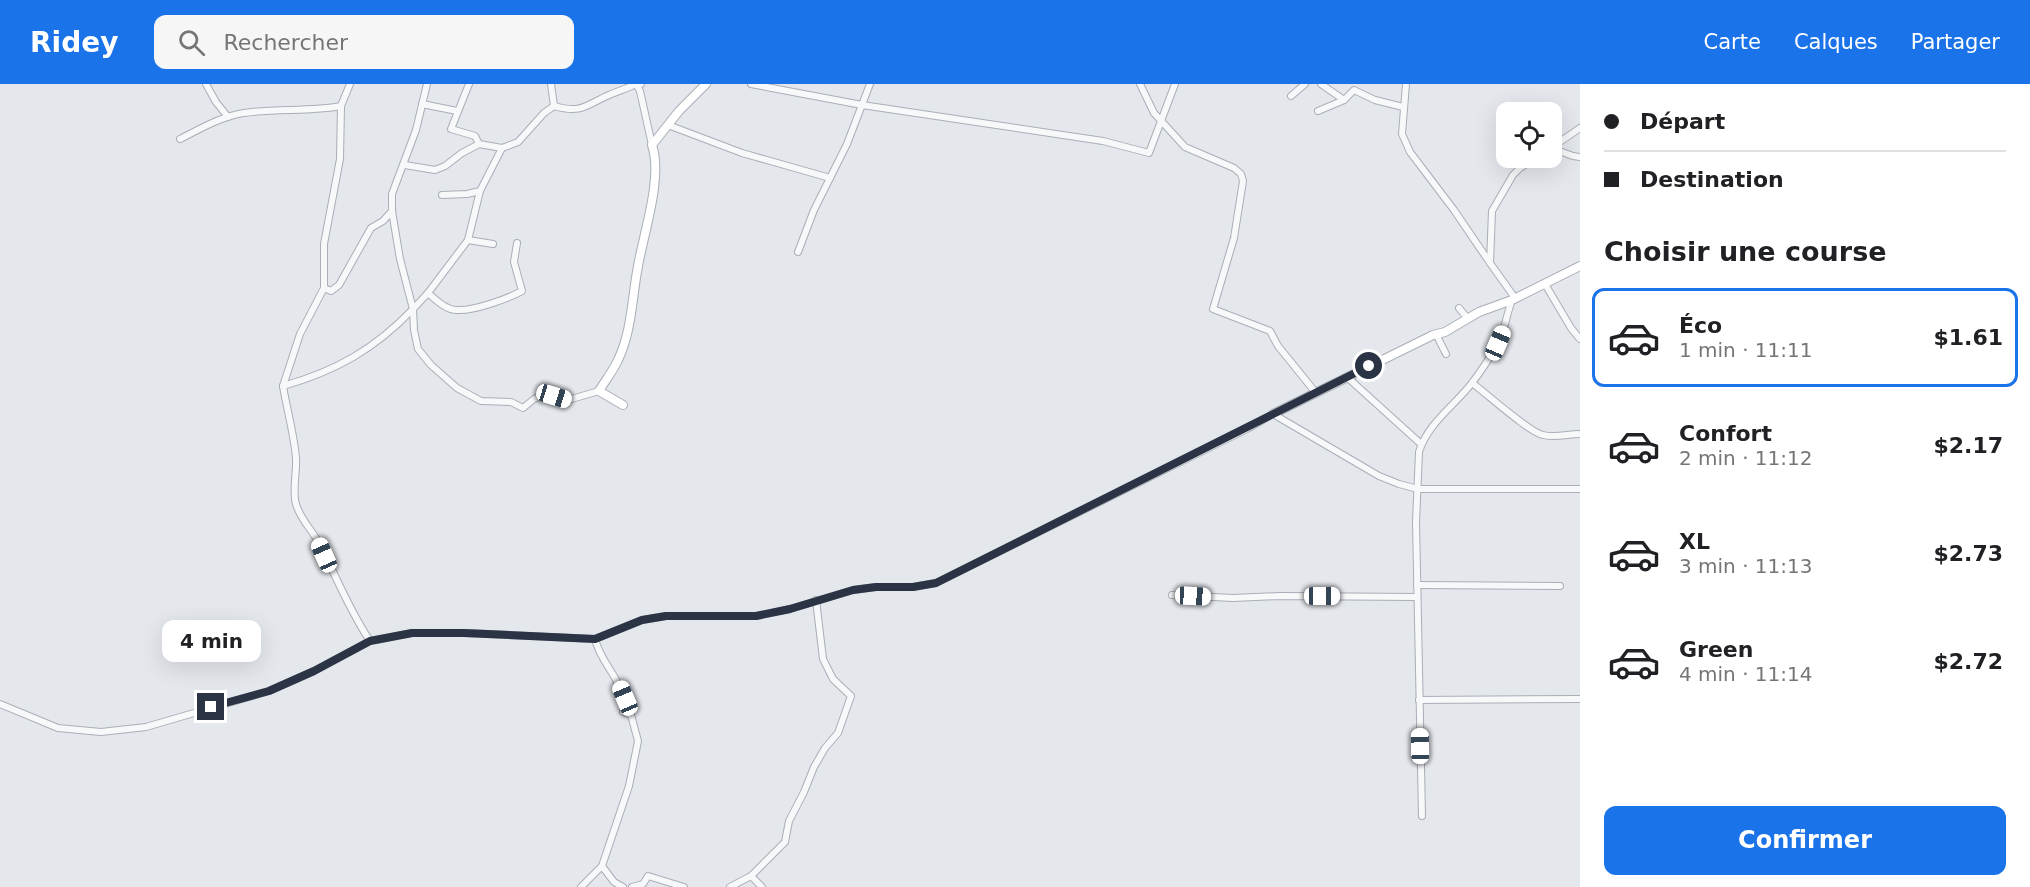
<!DOCTYPE html>
<html lang="fr">
<head>
<meta charset="utf-8">
<style>
	body { margin:0; font-family:"DejaVu Sans",sans-serif; background:#f6f6f6; color:#202124; height:100vh; display:flex; flex-direction:column; font-size:22px; white-space:nowrap }
	* { box-sizing:border-box; margin:0 }
	p { font-size:20px; color:#757577 }
	.icon { flex:none; width:33px; height:33px; fill:none; stroke:currentColor; stroke-width:2; stroke-linecap:round; stroke-linejoin:round }
	.map { position:relative; flex:1; overflow:hidden }
	.panel { display:flex; flex-direction:column; background:#fff; width:450px }
	.panel>* { flex:none }
	.guide { display:grid; align-content:center; height:132px; padding:0 24px; background:#fff }
	.tools { position:absolute; left:1496px; top:18px; display:grid; gap:12px }
	.tools a { display:grid; place-items:center; width:66px; height:66px; border-radius:12px; background:#fff; box-shadow:0 6px 24px #0002; font-size:30px }
	.end { position:absolute; width:27px; height:27px; margin:-14px; border:8px solid #2b3445; background:#fff; box-shadow:0 0 0 3px #fff }
	.from { border-radius:50% }
	.bubble { position:absolute; height:42px; border-radius:12px; background:#fff; box-shadow:0 6px 24px #0002; font-size:20px; font-weight:800; line-height:42px; text-align:center }
	.car { position:absolute; width:18px; height:36px; margin:-18px -9px; border-radius:8px; box-shadow:0 0 4px 2px #0007; background:linear-gradient(#fff 24%,#345 0 40%,#fff 0 76%,#345 0 86%,#fff 0) }
	.guide b { display:flex; align-items:center; gap:21px; height:57px; font-size:22px }
	.guide b+b { border-top:2px solid #e0e0e0 }
	.guide i { width:15px; height:15px; background:#202124 }
	ul { padding:0; list-style:none }
	li { display:flex; align-items:center; gap:18px; height:99px; margin:0 12px 9px; padding:0 12px; border:3px solid transparent; border-radius:12px }
	li div { flex:1 }
	li b { display:block; font-size:22px }
	li em { font-style:normal; font-weight:800 }
	li.on { border-color:#1a73e8 }
	li>.icon { width:54px; height:54px; stroke-width:1.5 }
	h2 { padding:0 24px; font-size:27px; line-height:72px }
	.primary-button { display:flex; gap:12px; margin-top:auto; padding:12px 24px }
	.primary-button a { flex:1; height:69px; border-radius:12px; background:#1a73e8; color:#fff; font-size:24px; font-weight:800; line-height:69px; text-align:center }
	header { display:flex; align-items:center; gap:36px; box-sizing:border-box; height:84px; padding:0 30px; background:#1a73e8; color:#fff }
	header strong { font-size:28px }
	nav { display:flex; gap:33px; margin-inline-start:auto; font-size:21px }
	.search { width:420px; height:54px; background:#f6f6f6; display:flex; align-items:center; gap:15px; box-sizing:border-box; padding:0 21px; border-radius:12px; color:#757577; font-size:22px }
	main { display:flex; flex:1; min-height:0 }
	.map>svg:first-child { display:block }
</style>
</head>
<body>
<header>
<strong>Ridey</strong>
<div class="search"><svg class="icon" aria-label="search" viewBox="0 0 24 24"><circle cx="10" cy="10" r="6"/><path d="M15 15l6 6"/></svg>Rechercher</div>
<nav><a>Carte</a><a>Calques</a><a>Partager</a></nav>
</header>
<main>
<div class="map">
<svg width="1580" height="803" viewBox="0 0 1580 803">
	<rect width="100%" height="100%" fill="#e4e7ec"/>
	<g fill="none" stroke-linecap="round" stroke-linejoin="round">
		<defs>
			<g id="street">
				<path d="M 206,0 L 216,18 L 228,33"/>
				<path d="M 469,0 L 451,45 L 475,52 L 479,60"/>
				<path d="M 551,0 L 554,22"/>
				<path d="M 641,0 L 636,0 L 640,7 L 652,61"/>
				<path d="M 751,0 L 862,21 L 1103,57 L 1149,69 L 1175,0"/>
				<path d="M 1140,0 L 1154,29 L 1185,63 L 1234,84 L 1241,90 L 1243,97 L 1234,154 L 1213,225 L 1270,247 L 1278,262 L 1316,309"/>
				<path d="M 1321,0 L 1344,16"/>
				<path d="M 1406,0 L 1402,50 L 1410,68 L 1454,126 L 1490,179"/>
				<path d="M 1291,12 L 1305,0"/>
				<path d="M 422,20 L 457,27"/>
				<path d="M 1318,27 L 1344,16 L 1354,6 L 1375,16 L 1403,23"/>
				<path d="M 668,41 L 742,69 L 830,94"/>
				<path d="M 180,55 C 200,45 222,32 244,29 C 277,24 310,28 341,22"/>
				<path d="M 1551,64 L 1580,44"/>
				<path d="M 1551,64 L 1573,72 L 1580,73"/>
				<path d="M 405,81 L 435,86 L 445,82 L 462,69 L 479,60 L 502,64"/>
				<path d="M 442,111 L 467,110 L 480,107"/>
				<path d="M 468,156 L 493,160"/>
				<path d="M 798,168 L 814,126 L 847,60 L 870,0"/>
				<path d="M 1545,200 L 1571,244 L 1580,255"/>
				<path d="M 324,204 L 331,207 L 339,201 L 371,144 L 383,137 L 392,127"/>
				<path d="M 428,209 C 436,216 446,226 457,226 C 474,227 507,215 522,207 L 514,178 L 517,159"/>
				<path d="M 1515,214 L 1490,179 L 1492,127 L 1513,91 L 1520,84 L 1536,74"/>
				<path d="M 1459,224 L 1468,235"/>
				<path d="M 1436,250 L 1446,270"/>
				<path d="M 1347,293 L 1421,360"/>
				<path d="M 1472,299 C 1486,309 1530,349 1543,351 C 1554,354 1569,350 1580,350"/>
				<path d="M 283,302 L 300,250 L 324,204 L 324,160 L 340,75 L 341,22 L 350,0"/>
				<path d="M 599,307 L 568,316 L 554,312 L 541,312 L 534,315 L 523,324 L 511,318 L 481,317 L 457,304 L 431,281 L 418,265 L 414,246 L 413,225 L 428,209 L 468,156 L 480,107 L 502,64 L 518,58 L 544,29 L 554,22 C 582,30 586,21 609,11 C 618,7 628,4 636,0"/>
				<path d="M 1417,501 L 1560,502"/>
				<path d="M 1172,511 L 1233,514 L 1280,512 L 1417,513"/>
				<path d="M 370,557 C 349,526 336,492 319,459 C 312,446 300,435 296,420 C 292,408 297,387 296,374 C 294,350 287,326 283,302 C 336,287 375,265 413,225 L 400,175 L 392,127 L 392,110 L 416,46 L 427,0"/>
				<path d="M 1419,616 L 1580,615"/>
				<path d="M 0,620 L 58,644 L 101,648 L 146,643 L 269,607 L 314,587 L 370,557 L 412,549 L 464,549 L 595,555 L 642,536 L 666,532 L 756,532 L 790,525 L 853,506 L 876,503 L 913,503 L 936,499 L 1247,345 L 1273,330 L 1379,392 L 1399,400 L 1418,405 L 1580,405"/>
				<path d="M 1422,732 L 1416,438 L 1419,368 C 1427,340 1455,321 1472,299 C 1484,283 1496,266 1503,247 C 1506,237 1508,227 1512,216"/>
				<path d="M 602,782 L 614,798 L 623,803"/>
				<path d="M 751,792 L 762,803"/>
				<path d="M 581,803 L 602,782 L 629,702 L 638,657 L 631,631 L 623,628 C 626,595 602,584 595,555"/>
				<path d="M 632,803 L 643,800 L 648,792 L 684,803"/>
				<path d="M 730,803 L 751,792 L 785,758 L 789,737 L 804,708 L 814,683 L 825,664 L 838,649 L 851,612 L 833,595 L 823,575 L 816,516"/>
			</g>
			<g id="secondary">
				<path d="M 623,321 L 599,307 C 605,297 613,287 618,276 C 632,247 632,213 638,182 C 644,148 663,93 652,61 L 679,27 L 706,0"/>
				<path d="M 1273,330 L 1433,251 L 1445,248 L 1479,228 L 1512,216 L 1580,182"/>
			</g>
		</defs>
		<use href="#street" stroke="#a9aeb7" stroke-width="8"/>
		<use href="#secondary" stroke="#a9aeb7" stroke-width="10"/>
		<use href="#street" stroke="#f7f8fa" stroke-width="6"/>
		<use href="#secondary" stroke="#fff" stroke-width="8"/>
	</g>
	<g fill="none" stroke-linecap="round" stroke-linejoin="round">
		<path stroke="#2b3445" stroke-width="8" d="M 211,623 L 269,607 L 314,587 L 370,557 L 412,549 L 464,549 L 595,555 L 642,536 L 666,532 L 756,532 L 790,525 L 853,506 L 876,503 L 913,503 L 936,499 L 1369,282"/>
	</g>
</svg>
<div class="tools">
<a><svg class="icon" aria-label="locate" viewBox="0 0 24 24"><circle cx="12" cy="12" r="6"/><path d="M12 2v4M12 18v4M2 12h4M18 12h4"/></svg></a>
</div>
<i class="end from" style="left:1369px;top:282px"></i>
<i class="end" style="left:211px;top:623px"></i>
<div class="bubble" style="left:162px;top:536px;width:99px">4 min</div>
<i class="car" style="left:1498px;top:259px;rotate:23deg"></i>
<i class="car" style="left:554px;top:312px;rotate:107deg"></i>
<i class="car" style="left:324px;top:471px;rotate:336deg"></i>
<i class="car" style="left:1193px;top:512px;rotate:93deg"></i>
<i class="car" style="left:1322px;top:512px;rotate:90deg"></i>
<i class="car" style="left:625px;top:614px;rotate:337deg"></i>
<i class="car" style="left:1420px;top:662px;rotate:359deg"></i>
</div>
<section class="panel">
<div class="guide">
<b><i class="from"></i>Départ</b>
<b><i></i>Destination</b>
</div>
<h2>Choisir une course</h2>
<ul>
<li class="on"><svg class="icon" aria-label="car" viewBox="0 0 24 24"><path d="M5 17H2v-5l4-1 3-4h7l3 4 3 1v5h-3M9 17h6M6 11h13"/><circle cx="7" cy="17" r="2"/><circle cx="17" cy="17" r="2"/></svg><div><b>Éco</b><p>1 min · 11:11</p></div><em>$1.61</em></li>
<li><svg class="icon" aria-label="car" viewBox="0 0 24 24"><path d="M5 17H2v-5l4-1 3-4h7l3 4 3 1v5h-3M9 17h6M6 11h13"/><circle cx="7" cy="17" r="2"/><circle cx="17" cy="17" r="2"/></svg><div><b>Confort</b><p>2 min · 11:12</p></div><em>$2.17</em></li>
<li><svg class="icon" aria-label="car" viewBox="0 0 24 24"><path d="M5 17H2v-5l4-1 3-4h7l3 4 3 1v5h-3M9 17h6M6 11h13"/><circle cx="7" cy="17" r="2"/><circle cx="17" cy="17" r="2"/></svg><div><b>XL</b><p>3 min · 11:13</p></div><em>$2.73</em></li>
<li><svg class="icon" aria-label="car" viewBox="0 0 24 24"><path d="M5 17H2v-5l4-1 3-4h7l3 4 3 1v5h-3M9 17h6M6 11h13"/><circle cx="7" cy="17" r="2"/><circle cx="17" cy="17" r="2"/></svg><div><b>Green</b><p>4 min · 11:14</p></div><em>$2.72</em></li>
</ul>
<div class="primary-button"><a>Confirmer</a></div>
</section>
</main>
</body>
</html>
